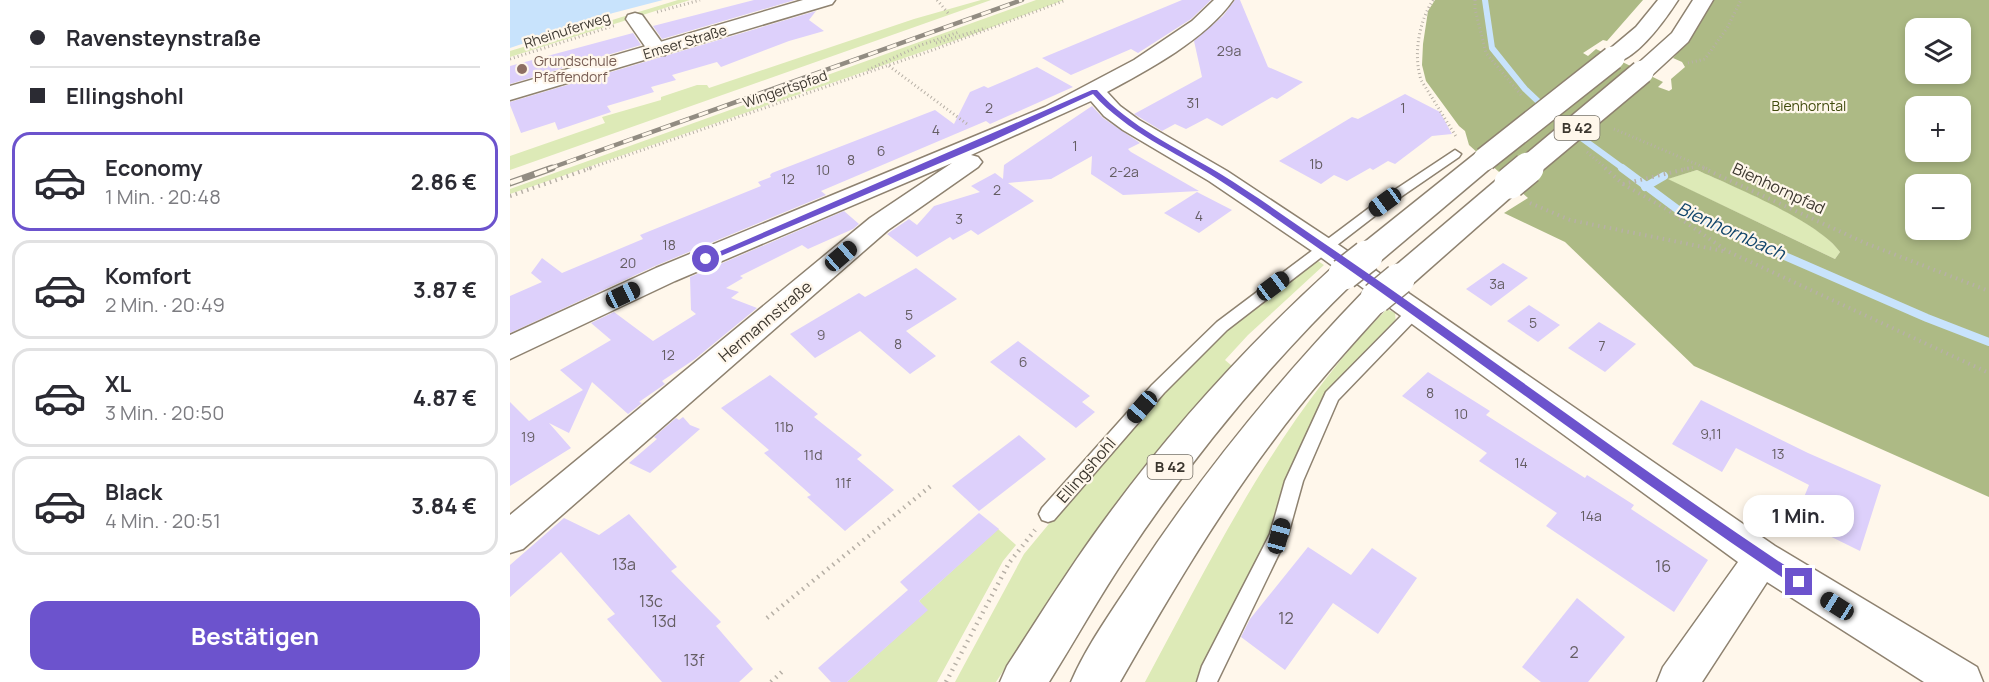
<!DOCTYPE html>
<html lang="de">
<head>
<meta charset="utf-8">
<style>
	body { margin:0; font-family:Manrope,sans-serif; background:#f2f2f3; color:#2b2b33; height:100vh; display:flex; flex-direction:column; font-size:22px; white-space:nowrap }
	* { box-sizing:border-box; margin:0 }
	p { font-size:20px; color:#7c7c81 }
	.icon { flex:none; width:33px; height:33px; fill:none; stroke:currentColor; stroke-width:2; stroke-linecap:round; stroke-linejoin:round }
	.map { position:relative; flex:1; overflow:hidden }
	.side { display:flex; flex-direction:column; background:#fff; width:510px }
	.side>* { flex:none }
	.hud { display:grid; align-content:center; height:132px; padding:0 30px; background:#fff }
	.fabs { position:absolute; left:1395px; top:18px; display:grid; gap:12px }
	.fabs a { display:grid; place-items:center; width:66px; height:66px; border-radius:12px; background:#fff; box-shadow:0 3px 9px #0003; font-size:30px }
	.end { position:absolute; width:27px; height:27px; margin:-14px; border:8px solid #6c53cd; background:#fff; box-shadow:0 0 0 3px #fff }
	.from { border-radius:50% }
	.bubble { position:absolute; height:42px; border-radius:18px; background:#fff; box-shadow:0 3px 9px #0003; font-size:20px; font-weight:700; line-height:42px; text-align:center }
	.car { position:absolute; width:18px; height:36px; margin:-18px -9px; border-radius:8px; box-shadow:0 0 4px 2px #0007; background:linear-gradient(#222 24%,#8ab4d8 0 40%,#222 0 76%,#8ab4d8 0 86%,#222 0) }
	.hud b { display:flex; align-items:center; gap:21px; height:57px; font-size:22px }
	.hud b+b { border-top:2px solid #e1e1e2 }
	.hud i { width:15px; height:15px; background:#2b2b33 }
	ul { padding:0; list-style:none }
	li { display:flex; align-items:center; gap:18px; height:99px; margin:0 12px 9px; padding:0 18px; border:3px solid #e1e1e2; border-radius:18px }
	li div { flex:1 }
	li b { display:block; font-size:22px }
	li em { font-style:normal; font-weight:700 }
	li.active { border-color:#6c53cd }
	li>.icon { width:54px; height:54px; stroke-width:1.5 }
	.action { display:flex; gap:12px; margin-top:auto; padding:12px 30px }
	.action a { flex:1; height:69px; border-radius:18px; background:#6c53cd; color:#fff; font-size:24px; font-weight:700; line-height:69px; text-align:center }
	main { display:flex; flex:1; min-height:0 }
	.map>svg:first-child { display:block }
</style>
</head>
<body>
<main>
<section class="side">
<div class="hud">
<b><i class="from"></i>Ravensteynstraße</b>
<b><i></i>Ellingshohl</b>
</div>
<ul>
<li class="active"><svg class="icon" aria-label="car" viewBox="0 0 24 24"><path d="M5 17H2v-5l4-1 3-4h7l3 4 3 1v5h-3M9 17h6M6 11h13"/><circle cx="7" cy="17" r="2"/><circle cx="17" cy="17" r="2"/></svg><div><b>Economy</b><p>1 Min. · 20:48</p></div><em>2.86 €</em></li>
<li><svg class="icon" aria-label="car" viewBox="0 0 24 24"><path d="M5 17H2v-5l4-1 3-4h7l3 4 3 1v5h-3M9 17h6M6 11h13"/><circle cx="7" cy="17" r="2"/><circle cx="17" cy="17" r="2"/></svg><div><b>Komfort</b><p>2 Min. · 20:49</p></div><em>3.87 €</em></li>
<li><svg class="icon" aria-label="car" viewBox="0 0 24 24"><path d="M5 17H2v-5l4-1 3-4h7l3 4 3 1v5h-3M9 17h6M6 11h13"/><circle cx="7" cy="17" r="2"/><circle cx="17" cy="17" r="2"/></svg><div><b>XL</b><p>3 Min. · 20:50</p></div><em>4.87 €</em></li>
<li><svg class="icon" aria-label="car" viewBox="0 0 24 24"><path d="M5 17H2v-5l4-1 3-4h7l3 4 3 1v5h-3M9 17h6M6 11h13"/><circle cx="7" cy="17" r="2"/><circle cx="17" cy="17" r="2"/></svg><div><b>Black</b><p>4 Min. · 20:51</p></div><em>3.84 €</em></li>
</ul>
<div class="action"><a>Bestätigen</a></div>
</section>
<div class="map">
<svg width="1479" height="682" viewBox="0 0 1479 682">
	<rect width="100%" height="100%" fill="#fff7eb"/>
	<g fill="#ddeab7">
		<path d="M 168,0 L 180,0 L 0,57 L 0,51 Z"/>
		<path d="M 471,0 L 481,0 L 0,170 L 0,156 L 95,123 L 92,117 L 151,100 L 151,97 L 187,85 L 197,85 L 199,88 L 404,19 Z"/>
		<path d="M 526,0 L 554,0 L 461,35 L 0,194 L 0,189 Z"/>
		<path d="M 1187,170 C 1225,187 1307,220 1330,252 L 1325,259 L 1157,179 Z"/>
		<path d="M 805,259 L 814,265 L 738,335 L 715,360 L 722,366 C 687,405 652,443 620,485 C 572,548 529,616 486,682 L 445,682 L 514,554 L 591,461 L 654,391 L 718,329 Z"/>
		<path d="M 877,309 L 885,313 L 886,324 L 816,393 L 772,490 L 760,538 L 686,682 L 635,682 C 705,552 772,414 877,309 Z"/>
		<path d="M 488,529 L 506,545 L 493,561 L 427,682 L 337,682 L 417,610 L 409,601 Z"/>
	</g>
	<path fill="#adba85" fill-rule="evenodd" d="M 925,0 L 1133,0 L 1097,41 L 1093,40 L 1073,53 L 1078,56 L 1086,49 L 1153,82 L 1148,87 L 1159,91 L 1162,89 L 1161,79 L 1175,67 L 1172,62 L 1163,58 L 1183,35 L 1204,0 L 1479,0 L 1479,497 L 1184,366 L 1055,242 L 994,213 L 1018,198 L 959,145 L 955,131 L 949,126 L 916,81 L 912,65 L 913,44 L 918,11 ZM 1406,28 L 1450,28 L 1450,74 L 1406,74 ZM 1406,106 L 1450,106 L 1450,152 L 1406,152 ZM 1187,170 C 1224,187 1308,221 1330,252 L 1325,259 L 1158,179 ZM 1406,184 L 1450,184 L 1450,230 L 1406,230 Z"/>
	<path fill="#c8e3fc" d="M 0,0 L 153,0 L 103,13 L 0,48 Z"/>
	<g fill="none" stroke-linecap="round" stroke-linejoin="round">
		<path stroke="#c8e3fc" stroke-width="6" d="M 975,0 L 982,48 L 1015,89 L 1051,123 L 1114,169"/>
		<g stroke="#c8e3fc" stroke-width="8">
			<path d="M 1112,168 L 1167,209 L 1417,318 L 1479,342"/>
			<path d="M 1135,187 L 1154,176"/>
		</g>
	</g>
	<g fill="#ddd0fb">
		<path d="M 244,0 L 285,0 L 152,39 L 143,26 Z"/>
		<path d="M 672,0 L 701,0 L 681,19 L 628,53 L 621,49 L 561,75 L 532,58 Z"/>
		<path d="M 725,0 L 730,0 L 758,67 L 793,82 L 767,99 L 762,97 L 712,126 L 697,118 L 676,129 L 665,124 L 652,131 L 624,114 L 692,77 L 684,41 L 713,16 Z"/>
		<path d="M 306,11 L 299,20 L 314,31 L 279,41 L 211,67 L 207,62 L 162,75 L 166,80 L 141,87 L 144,92 L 97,106 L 101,112 L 48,130 L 45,122 L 11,133 L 0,105 L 0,102 Z"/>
		<path d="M 123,33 L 131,45 L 0,84 L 0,66 Z"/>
		<path d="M 527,67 L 563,87 L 480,124 L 476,121 L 311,191 L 316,195 L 145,266 L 0,333 L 0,296 L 32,282 L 21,273 L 32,258 L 52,273 L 133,239 L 130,235 L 251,186 L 248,182 L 261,177 L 260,175 L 262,173 L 425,110 L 444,124 L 460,92 L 474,86 L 478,88 Z"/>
		<path d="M 895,94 L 930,112 L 942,134 L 922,136 L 885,164 L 878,161 L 863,170 L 860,168 L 837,181 L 824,175 L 811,184 L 769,161 L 842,117 L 848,119 Z"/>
		<path d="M 582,106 L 593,118 L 630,143 L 618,149 L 621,152 L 689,191 L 613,195 L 581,174 L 582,156 L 541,179 L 498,183 L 524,201 L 468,235 L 461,230 L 443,240 L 440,237 L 407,257 L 377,234 L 399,219 L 407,225 L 424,206 L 470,192 L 461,186 L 485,173 L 493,179 L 494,165 Z"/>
		<path d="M 687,192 L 722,210 L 689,233 L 654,213 Z"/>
		<path d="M 334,211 L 349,224 L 343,229 L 298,249 L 292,245 L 230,276 L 233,278 L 216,288 L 229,292 L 221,298 L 247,308 L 185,359 L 152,381 L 155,384 L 129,402 L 132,403 L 118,414 L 82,382 L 59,433 L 39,423 L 61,448 L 0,486 L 0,402 L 19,421 L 73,390 L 50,370 L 101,340 L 81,323 L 104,312 L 143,341 L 186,314 L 181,310 L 180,277 Z"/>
		<path d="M 993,263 L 1018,278 L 981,306 L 956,289 Z"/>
		<path d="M 406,268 L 447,299 L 396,331 L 426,356 L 400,374 L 350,331 L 305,358 L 280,334 L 349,293 L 355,297 Z"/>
		<path d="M 1019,305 L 1050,325 L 1028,342 L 997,321 Z"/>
		<path d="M 1089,322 L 1126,344 L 1095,372 L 1058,348 Z"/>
		<path d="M 508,341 L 580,396 L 572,402 L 585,412 L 566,428 L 480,362 Z"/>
		<path d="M 918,372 L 980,411 L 976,415 L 1075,478 L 1077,475 L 1124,505 L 1121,509 L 1198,560 L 1164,612 L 1036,526 L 1047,513 L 969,461 L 977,453 L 892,396 Z"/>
		<path d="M 260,375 L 308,414 L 304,417 L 352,455 L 347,459 L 384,490 L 335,531 L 297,497 L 301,495 L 254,453 L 259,450 L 211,408 Z"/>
		<path d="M 1191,400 L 1298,453 L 1371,485 L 1350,551 L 1285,519 L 1299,485 L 1226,448 L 1212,472 L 1162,444 Z"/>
		<path d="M 173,417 L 180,425 L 190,429 L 140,473 L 119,463 L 147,439 L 144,437 L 166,418 L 169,420 Z"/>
		<path d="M 509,435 L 536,459 L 469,511 L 442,486 Z"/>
		<path d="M 469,513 L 489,529 L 409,601 L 418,610 L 337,682 L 321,682 L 308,668 L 398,590 L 390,582 Z"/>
		<path d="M 119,514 L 167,567 L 161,571 L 211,622 L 206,626 L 243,669 L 229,682 L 152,682 L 97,619 L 105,614 L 51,552 L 0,597 L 0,565 L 54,518 L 89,535 Z"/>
		<path d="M 798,547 L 841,575 L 862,548 L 907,578 L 868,634 L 823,603 L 775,670 L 731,637 L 740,619 Z"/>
		<path d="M 1067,598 L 1115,637 L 1078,682 L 1031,682 L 1012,667 Z"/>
	</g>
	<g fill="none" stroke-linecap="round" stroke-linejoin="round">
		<defs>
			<g id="lane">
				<path d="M 945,150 L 951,154 L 949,157 L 879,205 L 717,330 L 654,393 L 544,520 L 538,522 L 532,520 L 529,514 L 532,508 L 642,385 L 707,322 L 871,199 Z"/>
				<path d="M 904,307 L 909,308 L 911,312 L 909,316 L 828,400 L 793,481 L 778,535 L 707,682 L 687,682 L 692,666 L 760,534 L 775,481 L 816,392 L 899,308 Z"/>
			</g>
			<g id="street">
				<path d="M 704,0 L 723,0 C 696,39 638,70 597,92 L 610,106 L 629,120 L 717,171 L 823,241 L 1265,546 L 1467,667 L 1473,682 L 1414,682 L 1257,582 L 1192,682 L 1147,682 L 1153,667 L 1228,562 L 805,253 L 699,181 L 613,130 L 594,116 L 581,101 L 461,155 L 468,157 L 472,162 L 468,167 L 378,230 L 13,549 L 0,553 L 0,515 L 360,218 L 442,163 L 165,281 L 0,359 L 0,335 L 146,268 L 535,107 L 624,60 L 682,21 Z"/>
				<path d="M 125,13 L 132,15 L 155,47 L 158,51 L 155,55 L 141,55 L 116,19 L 118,15 Z"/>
			</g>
			<path id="secondary" d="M 293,0 L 325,0 L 322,4 L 0,100 L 0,86 Z"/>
			<g id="highway">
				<path d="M 1148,0 L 1168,0 C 1155,20 1121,69 1095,63 L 1092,58 L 1095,53 L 1126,27 Z"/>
				<path d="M 1183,0 L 1203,0 L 1178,42 L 1140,77 L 1132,79 L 1124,77 L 1121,72 L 1124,67 L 1162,33 Z"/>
				<path d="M 975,151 L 984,153 L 988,159 L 984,165 L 868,263 L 857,266 L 846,263 L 842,256 L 846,249 L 966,153 Z"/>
				<path d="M 1000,175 L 1010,177 L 1014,183 L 1010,189 L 900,286 L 889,289 L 878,286 L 874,279 L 878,272 L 990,177 Z"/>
				<path d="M 834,264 L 845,267 L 849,274 L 845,281 C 759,364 684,455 618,554 C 590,595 566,639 539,682 L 490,682 L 497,666 C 527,620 556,573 588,529 C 657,433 736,346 823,267 Z"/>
				<path d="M 866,287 L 877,290 L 882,298 L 877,306 C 837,350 797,394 762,442 C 705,518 657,600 610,682 L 561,682 C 577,645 602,611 624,577 C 693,472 768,380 855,290 Z"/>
			</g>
		</defs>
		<use href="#lane" stroke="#8e8270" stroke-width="3"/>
		<use href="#street" stroke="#8e8270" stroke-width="3"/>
		<use href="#secondary" stroke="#8e8270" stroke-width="3"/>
		<use href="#highway" stroke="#8e8270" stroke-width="3"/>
		<g stroke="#b7b0a6" stroke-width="3" stroke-dasharray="1 3" stroke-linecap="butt">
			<path d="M 427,0 L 438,13"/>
			<path d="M 923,0 C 909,22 903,54 911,80 L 947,138"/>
			<path d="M 965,0 L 965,9 L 976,53 L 1012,96"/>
			<path d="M 147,12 L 190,0"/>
			<path d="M 426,43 L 476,28"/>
			<path d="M 0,59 L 106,25"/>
			<path d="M 1178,63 L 1195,59 L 1217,28 L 1231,0"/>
			<path d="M 379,66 L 457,124"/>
			<path d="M 358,70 L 411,45 L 449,32"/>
			<path d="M 1104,129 L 1198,169"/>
			<path d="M 1077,152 L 1097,169"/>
			<path d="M 77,169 L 420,51 L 556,0"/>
			<path d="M 1174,169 L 1184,167"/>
		</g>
		<g stroke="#b7b0a6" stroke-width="4" stroke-dasharray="1.5 4.5" stroke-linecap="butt">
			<path d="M 1095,168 L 1113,184 L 1180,168"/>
			<path d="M 1193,168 L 1355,243 L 1479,291"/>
			<path d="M 1113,184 L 1158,210 L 1217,251 L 1479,373"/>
			<path d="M 0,196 L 81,168"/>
			<path d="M 1020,203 L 1060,220 L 1213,251"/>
		</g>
		<g stroke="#b7b0a6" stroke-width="4.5" stroke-dasharray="1.5 5" stroke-linecap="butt">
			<path d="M 257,618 L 422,485"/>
			<path d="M 261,682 L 275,669"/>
			<path d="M 436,682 L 499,563 L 525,530"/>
		</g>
		<use href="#lane" fill="#fff" fill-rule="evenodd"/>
		<use href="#street" fill="#fff" fill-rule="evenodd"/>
		<use href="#secondary" fill="#fff" fill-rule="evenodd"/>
		<use href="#highway" fill="#fff" fill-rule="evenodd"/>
		<defs>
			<path id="rail-far1" d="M 38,169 L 512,0"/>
			<path id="rail" d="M 0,183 L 42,168"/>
		</defs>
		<use href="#rail-far1" stroke="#928c82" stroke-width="4.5"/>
		<use href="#rail" stroke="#928c82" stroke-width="7"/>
		<use href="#rail-far1" stroke="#fff7eb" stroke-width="3" stroke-dasharray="10" stroke-linecap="butt"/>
		<use href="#rail" stroke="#fff7eb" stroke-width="4.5" stroke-dasharray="13" stroke-linecap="butt"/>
		<defs>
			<g id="highway-bridge-far1">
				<path d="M 975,159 L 1103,58"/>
				<path d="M 1016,169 L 1132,72"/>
			</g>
			<g id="highway-bridge">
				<path d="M 1000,183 L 1018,168"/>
				<path d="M 834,274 L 857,256"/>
				<path d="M 866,298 L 889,279"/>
			</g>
		</defs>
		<use href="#highway-bridge-far1" stroke="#8e8270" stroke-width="26" stroke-linecap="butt"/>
		<use href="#highway-bridge" stroke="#8e8270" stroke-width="34" stroke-linecap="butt"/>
		<use href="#highway-bridge-far1" stroke="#fff" stroke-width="23"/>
		<use href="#highway-bridge" stroke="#fff" stroke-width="31"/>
	</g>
	<path fill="#6c53cd" d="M 582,90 L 587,90 C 620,127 667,148 709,173 C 745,195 780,220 815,244 C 976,353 1131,471 1294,578 L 1295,582 L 1294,586 L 1285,586 C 1124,478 970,361 811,250 C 777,226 742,201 706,178 C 664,151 617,132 583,94 L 482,141 L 199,261 L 192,259 Z"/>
	<circle fill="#8d6e63" stroke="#fff7eb" stroke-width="2" cx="12" cy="69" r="6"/>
	<g text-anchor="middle" stroke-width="4.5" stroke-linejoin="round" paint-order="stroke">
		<g font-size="14" fill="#3c372f" stroke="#fff7eb">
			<text transform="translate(57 30) rotate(-18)" y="5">Rheinuferweg</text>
			<text transform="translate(175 42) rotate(-17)" y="5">Emser Straße</text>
			<text transform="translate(275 89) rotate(-19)" y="5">Wingertspfad</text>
		</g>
		<g font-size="14" fill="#645d62">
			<text x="719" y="56">29a</text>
			<text x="683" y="108">31</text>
			<text x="479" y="113">2</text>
			<text x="893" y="113">1</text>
			<text x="426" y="135">4</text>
			<text x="565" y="151">1</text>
			<text x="371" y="156">6</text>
			<text x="341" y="165">8</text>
			<text x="806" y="169">1b</text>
			<text x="313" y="175">10</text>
			<text x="614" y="177">2-2a</text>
			<text x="278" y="184">12</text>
			<text x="487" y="195">2</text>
			<text x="689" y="221">4</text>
			<text x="449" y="224">3</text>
			<text x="159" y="250">18</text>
			<text x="118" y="268">20</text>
			<text x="987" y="289">3a</text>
			<text x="399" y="320">5</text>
			<text x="1023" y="328">5</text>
			<text x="311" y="340">9</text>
			<text x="388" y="349">8</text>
			<text x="1092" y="351">7</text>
			<text x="158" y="360">12</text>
			<text x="513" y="367">6</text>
			<text x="920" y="398">8</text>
			<text x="951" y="419">10</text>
			<text x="274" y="432">11b</text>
			<text x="1201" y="439">9,11</text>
			<text x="18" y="442">19</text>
			<text x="1268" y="459">13</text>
			<text x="303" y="460">11d</text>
			<text x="1011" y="468">14</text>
			<text x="333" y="488">11f</text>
			<text x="1081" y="521">14a</text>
		</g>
		<g font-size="14" fill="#785e54" stroke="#fff7eb" text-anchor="start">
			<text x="24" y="66">Grundschule<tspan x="24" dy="16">Pfaffendorf</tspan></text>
		</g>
		<g font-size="14" fill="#404b0d" stroke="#fff7eb">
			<text x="1299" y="111">Bienhorntal</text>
		</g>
		<g fill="#fff7eb" stroke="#767167" stroke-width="1.5">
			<rect x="1044.5" y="116" width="45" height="24" rx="4.5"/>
			<rect x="637.5" y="455" width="45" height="24" rx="4.5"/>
		</g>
		<g font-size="15" font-weight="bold" fill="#3c372f">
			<text x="1067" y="133">B 42</text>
			<text x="660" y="472">B 42</text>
		</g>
		<g font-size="16" fill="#3c372f" stroke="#fff7eb">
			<text transform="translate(1269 188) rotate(25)" y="6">Bienhornpfad</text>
			<text transform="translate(255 321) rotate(-40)" y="6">Hermannstraße</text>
			<text transform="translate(576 470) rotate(-49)" y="6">Ellingshohl</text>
		</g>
		<g font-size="16" fill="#645d62">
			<text x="114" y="570">13a</text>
			<text x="1153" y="572">16</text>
			<text x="141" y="607">13c</text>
			<text x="776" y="624">12</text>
			<text x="154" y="627">13d</text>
			<text x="1064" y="658">2</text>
			<text x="184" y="666">13f</text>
		</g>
		<g font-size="18" font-style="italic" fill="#12466c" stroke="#fff7eb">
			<text transform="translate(1221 231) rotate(24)" y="6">Bienhornbach</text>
		</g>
	</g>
</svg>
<div class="fabs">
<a><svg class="icon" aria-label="layers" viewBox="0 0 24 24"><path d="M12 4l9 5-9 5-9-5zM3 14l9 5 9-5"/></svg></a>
<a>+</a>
<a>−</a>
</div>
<i class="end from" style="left:196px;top:259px"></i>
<i class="end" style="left:1289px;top:582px"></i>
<div class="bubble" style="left:1233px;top:495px;width:111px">1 Min.</div>
<i class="car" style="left:875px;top:202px;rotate:234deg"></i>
<i class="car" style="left:331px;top:256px;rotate:49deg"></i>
<i class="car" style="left:763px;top:286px;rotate:53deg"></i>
<i class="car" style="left:113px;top:295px;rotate:65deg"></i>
<i class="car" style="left:632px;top:407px;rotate:221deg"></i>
<i class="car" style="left:769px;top:536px;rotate:15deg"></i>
<i class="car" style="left:1327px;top:606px;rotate:302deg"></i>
</div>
</main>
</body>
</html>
